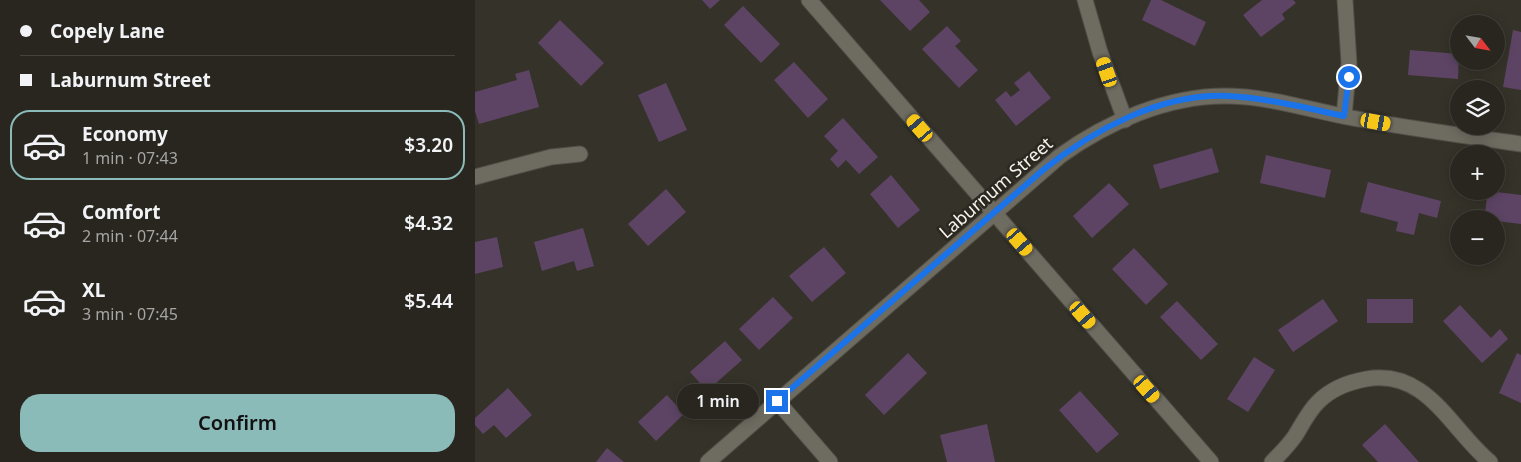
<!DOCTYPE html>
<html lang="en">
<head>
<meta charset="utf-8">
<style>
	body { margin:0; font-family:"Noto Sans",sans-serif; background:#34322c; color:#f1f3f6; height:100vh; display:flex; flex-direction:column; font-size:19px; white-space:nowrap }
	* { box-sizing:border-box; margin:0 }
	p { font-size:16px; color:#a5a5a4 }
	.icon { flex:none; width:28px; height:28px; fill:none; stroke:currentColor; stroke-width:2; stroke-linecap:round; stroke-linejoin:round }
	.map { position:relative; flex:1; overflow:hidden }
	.drawer { display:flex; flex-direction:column; background:#28261f; width:475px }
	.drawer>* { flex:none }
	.top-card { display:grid; align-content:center; height:110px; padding:0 20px; background:#28261f }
	.needle { width:32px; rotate:121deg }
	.controls { position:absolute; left:975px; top:15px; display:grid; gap:10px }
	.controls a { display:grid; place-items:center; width:55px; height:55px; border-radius:50%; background:#28261f; box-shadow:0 2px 12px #0003,0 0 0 1px #44433d; font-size:25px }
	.end { position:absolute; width:22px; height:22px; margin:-11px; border:6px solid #1a73e8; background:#fff; box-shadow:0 0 0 2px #fff }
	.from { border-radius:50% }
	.bubble { position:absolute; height:35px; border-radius:18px; background:#28261f; box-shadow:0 2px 12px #0003,0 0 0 1px #44433d; font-size:16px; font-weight:600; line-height:35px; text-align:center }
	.car { position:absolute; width:15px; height:30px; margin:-15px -8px; border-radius:6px; box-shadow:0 0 4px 1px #0007; background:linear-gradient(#f5c518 24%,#345 0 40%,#f5c518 0 76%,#345 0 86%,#f5c518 0) }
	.top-card b { display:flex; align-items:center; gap:18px; height:48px; font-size:19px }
	.top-card b+b { border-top:1px solid #44433d }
	.top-card i { width:12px; height:12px; background:#f1f3f6 }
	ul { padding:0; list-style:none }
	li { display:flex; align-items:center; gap:15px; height:70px; margin:0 10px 8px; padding:0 10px; border:2px solid transparent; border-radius:20px }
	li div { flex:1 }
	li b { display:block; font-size:19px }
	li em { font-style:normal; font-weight:600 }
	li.current { border-color:#8bbbb9 }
	li>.icon { width:45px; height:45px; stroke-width:1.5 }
	.primary-button { display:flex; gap:10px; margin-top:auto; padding:10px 20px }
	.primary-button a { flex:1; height:58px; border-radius:20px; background:#8bbbb9; color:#111; font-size:20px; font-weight:600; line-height:58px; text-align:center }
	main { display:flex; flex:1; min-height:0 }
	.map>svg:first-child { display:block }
</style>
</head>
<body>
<main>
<section class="drawer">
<div class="top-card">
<b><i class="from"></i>Copely Lane</b>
<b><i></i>Laburnum Street</b>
</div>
<ul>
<li class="current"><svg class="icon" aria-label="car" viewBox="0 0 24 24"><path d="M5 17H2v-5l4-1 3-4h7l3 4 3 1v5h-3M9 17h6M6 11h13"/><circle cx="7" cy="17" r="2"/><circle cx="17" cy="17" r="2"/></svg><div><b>Economy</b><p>1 min · 07:43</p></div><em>$3.20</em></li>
<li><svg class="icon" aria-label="car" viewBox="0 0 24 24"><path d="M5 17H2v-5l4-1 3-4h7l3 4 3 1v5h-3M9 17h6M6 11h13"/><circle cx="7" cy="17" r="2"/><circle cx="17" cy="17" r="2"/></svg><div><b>Comfort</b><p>2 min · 07:44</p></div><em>$4.32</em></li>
<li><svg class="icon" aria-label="car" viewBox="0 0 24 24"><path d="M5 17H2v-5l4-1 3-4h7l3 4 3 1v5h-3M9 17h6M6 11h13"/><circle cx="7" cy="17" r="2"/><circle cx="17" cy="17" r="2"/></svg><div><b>XL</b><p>3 min · 07:45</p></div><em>$5.44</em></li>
</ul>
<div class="primary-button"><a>Confirm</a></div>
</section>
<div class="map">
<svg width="1046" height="462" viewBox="0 0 1046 462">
	<rect width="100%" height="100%" fill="#353229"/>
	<g fill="#5d4465">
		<path d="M 227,0 L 245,0 L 235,9 Z"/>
		<path d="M 405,0 L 444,0 L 455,12 L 435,31 Z"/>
		<path d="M 676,0 L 686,0 L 731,22 L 720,46 L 667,20 Z"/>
		<path d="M 787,0 L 818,0 L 821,3 L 807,14 L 810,19 L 786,37 L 768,15 Z"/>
		<path d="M 268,6 L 305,44 L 286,63 L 249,25 Z"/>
		<path d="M 85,20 L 129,63 L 106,86 L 63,43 Z"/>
		<path d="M 472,26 L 486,41 L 480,46 L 503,70 L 484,88 L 447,49 Z"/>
		<path d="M 1038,30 L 1046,32 L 1046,90 L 1028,87 Z"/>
		<path d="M 935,50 L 984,54 L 983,79 L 933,75 Z"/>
		<path d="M 319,62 L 353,99 L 333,118 L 299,80 Z"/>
		<path d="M 54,70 L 64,107 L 4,124 L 0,111 L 0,92 L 42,80 L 40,74 Z"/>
		<path d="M 554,71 L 576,98 L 541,126 L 520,100 L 531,91 L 536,97 L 545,90 L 539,83 Z"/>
		<path d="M 191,83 L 212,130 L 184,142 L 163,95 Z"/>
		<path d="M 368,118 L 403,157 L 384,174 L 371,160 L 363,168 L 355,159 L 363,151 L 349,136 Z"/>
		<path d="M 737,148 L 744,172 L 685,189 L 678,165 Z"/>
		<path d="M 791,155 L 856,170 L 850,198 L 785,183 Z"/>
		<path d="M 416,175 L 445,210 L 423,228 L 395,194 Z"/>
		<path d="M 893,182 L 966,201 L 962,218 L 944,213 L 939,235 L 921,231 L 923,222 L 885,212 Z"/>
		<path d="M 634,183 L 654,204 L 617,238 L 598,216 Z"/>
		<path d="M 191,189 L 211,212 L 173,246 L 153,224 Z"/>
		<path d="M 1013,191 L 1046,195 L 1046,224 L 1021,221 L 1021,219 L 1009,219 Z"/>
		<path d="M 108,228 L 119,266 L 102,271 L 99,261 L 67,271 L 59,242 Z"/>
		<path d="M 22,237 L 28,267 L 0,274 L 0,242 Z"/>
		<path d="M 349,247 L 371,273 L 337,302 L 314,276 Z"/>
		<path d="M 659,248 L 693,284 L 671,305 L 637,269 Z"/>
		<path d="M 298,297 L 318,318 L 284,350 L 264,329 Z"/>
		<path d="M 848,299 L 863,321 L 818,352 L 803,330 Z"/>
		<rect x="892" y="299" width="46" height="24"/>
		<path d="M 702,301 L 743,344 L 726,360 L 685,317 Z"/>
		<path d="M 985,305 L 1016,338 L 1025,329 L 1033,339 L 1007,363 L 968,321 Z"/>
		<path d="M 250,341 L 267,360 L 232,391 L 215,372 Z"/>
		<path d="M 433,353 L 452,373 L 409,415 L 390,395 Z"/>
		<path d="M 1042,353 L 1046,355 L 1046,403 L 1024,393 Z"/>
		<path d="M 779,357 L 800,370 L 773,412 L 752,399 Z"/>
		<path d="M 33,388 L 57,415 L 31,438 L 19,425 L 8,434 L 0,425 L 0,418 Z"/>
		<path d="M 605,391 L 644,434 L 622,453 L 584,410 Z"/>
		<path d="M 192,395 L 209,414 L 181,441 L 163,422 Z"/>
		<path d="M 512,424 L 520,462 L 472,462 L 465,435 Z"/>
		<path d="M 910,424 L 944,462 L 903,462 L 887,445 Z"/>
		<path d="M 132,448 L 149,462 L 121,462 Z"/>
	</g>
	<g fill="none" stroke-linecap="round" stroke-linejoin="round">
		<defs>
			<g id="street">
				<path d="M 334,0 L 736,462"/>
				<path d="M 610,0 L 625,52 L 650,120"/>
				<path d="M 869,116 L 874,63 L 870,0"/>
				<path d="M 0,177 L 76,157 L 105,154"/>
				<path d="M 302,401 L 355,462"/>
				<path d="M 233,462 L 585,156 C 632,122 692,96 750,96 C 793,96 835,110 877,118 C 933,128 990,136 1046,144"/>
				<path d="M 797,462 C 805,454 813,446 820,436 C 827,425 833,412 843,402 C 856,389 874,382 891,379 C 952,368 976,430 1015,462"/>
			</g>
		</defs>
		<use href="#street" stroke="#504e47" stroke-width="17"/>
		<use href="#street" stroke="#6e6b61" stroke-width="15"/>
	</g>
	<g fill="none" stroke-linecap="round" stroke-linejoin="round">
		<path stroke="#1a73e8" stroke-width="6" d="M 302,401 L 568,170 C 618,130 686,93 753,96 C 792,98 831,108 869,116 L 874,77"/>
	</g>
	<g text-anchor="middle" stroke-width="5" stroke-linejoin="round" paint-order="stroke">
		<g font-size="18" fill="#f4f3ed" stroke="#2b2820">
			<text transform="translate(521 188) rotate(-41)" y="6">Laburnum Street</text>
		</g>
	</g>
</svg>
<div class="controls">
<a><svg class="needle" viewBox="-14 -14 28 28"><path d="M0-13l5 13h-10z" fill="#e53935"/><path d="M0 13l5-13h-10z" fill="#a5a5a4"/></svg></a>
<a><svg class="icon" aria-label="layers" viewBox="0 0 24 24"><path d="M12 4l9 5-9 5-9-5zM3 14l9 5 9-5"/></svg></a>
<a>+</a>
<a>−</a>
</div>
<i class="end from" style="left:874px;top:77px"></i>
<i class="end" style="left:302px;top:401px"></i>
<div class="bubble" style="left:202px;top:384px;width:82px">1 min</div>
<i class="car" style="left:632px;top:72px;rotate:341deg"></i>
<i class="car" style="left:901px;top:122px;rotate:100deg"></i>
<i class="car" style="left:445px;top:128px;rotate:319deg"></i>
<i class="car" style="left:545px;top:242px;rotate:139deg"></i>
<i class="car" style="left:608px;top:315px;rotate:139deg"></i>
<i class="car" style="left:672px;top:389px;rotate:139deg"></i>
</div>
</main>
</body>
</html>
